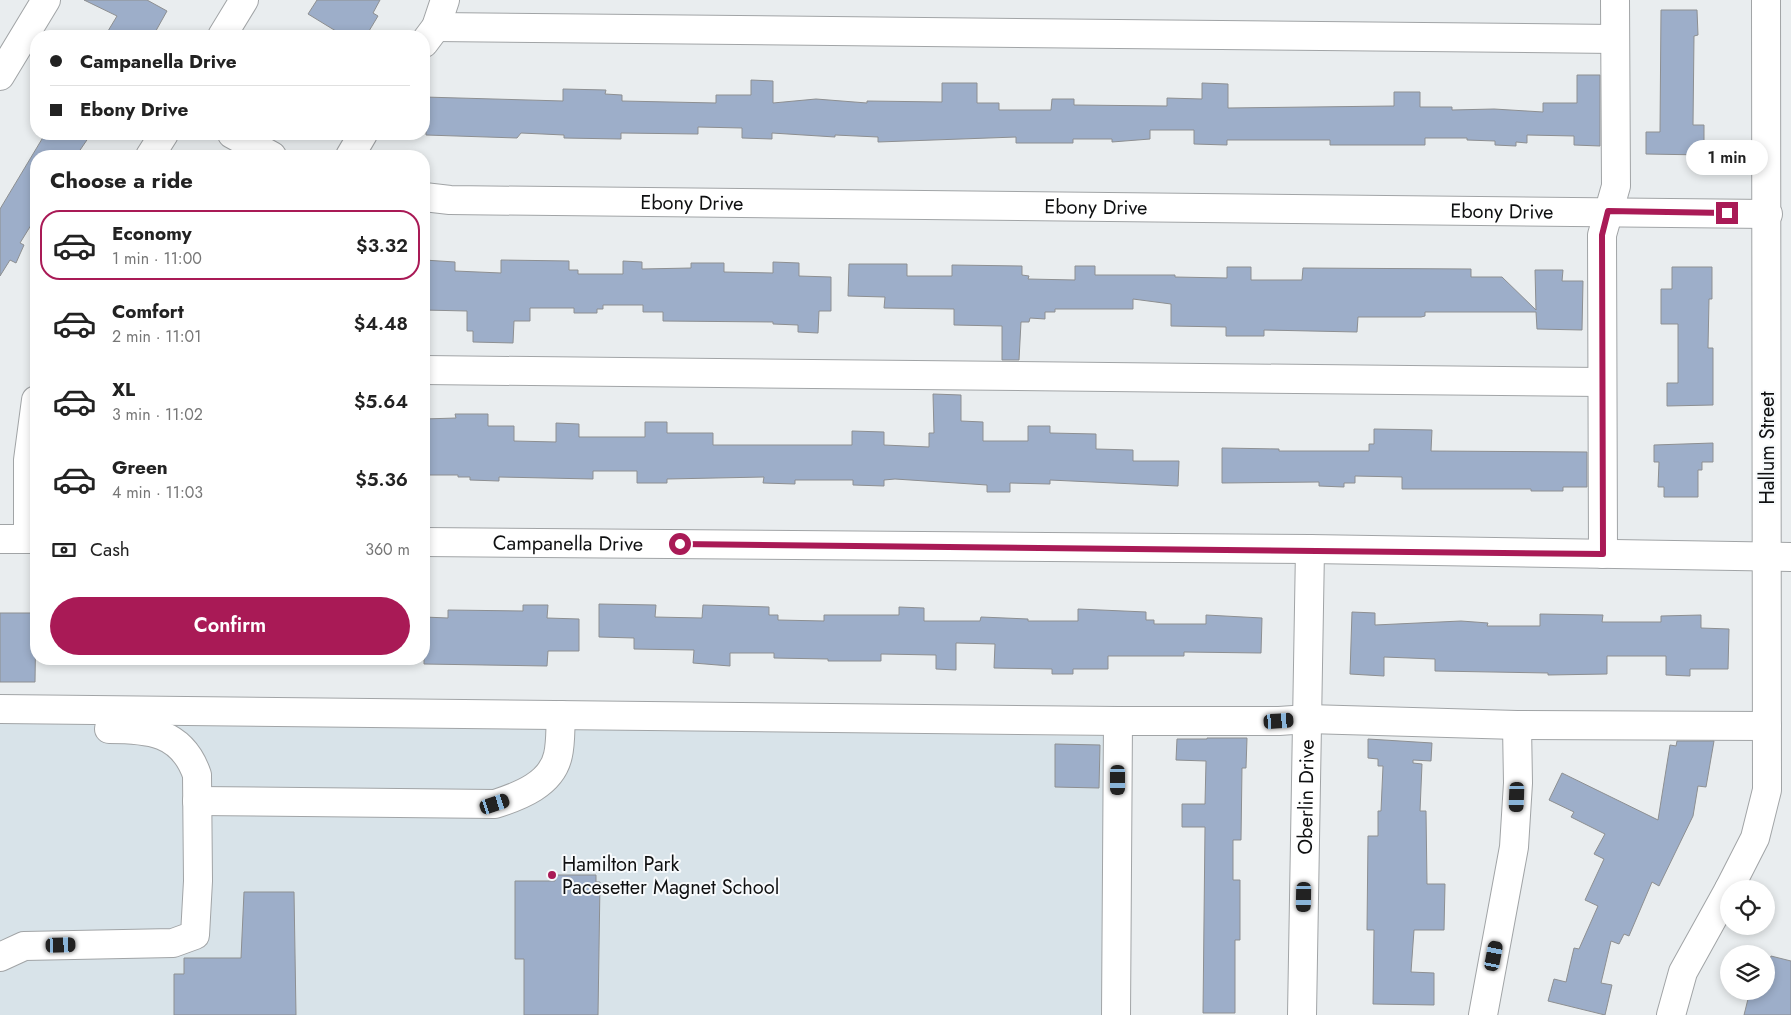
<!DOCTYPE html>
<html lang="en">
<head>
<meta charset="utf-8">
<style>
	body { margin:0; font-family:Jost,sans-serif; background:#f6f6f6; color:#222; height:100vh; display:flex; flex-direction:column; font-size:19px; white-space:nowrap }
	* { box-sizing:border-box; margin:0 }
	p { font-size:16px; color:#767676 }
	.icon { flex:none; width:28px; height:28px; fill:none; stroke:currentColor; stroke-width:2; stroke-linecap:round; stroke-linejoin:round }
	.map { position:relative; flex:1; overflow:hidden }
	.details { position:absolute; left:30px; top:150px; width:400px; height:515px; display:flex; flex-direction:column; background:#fff; border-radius:20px; box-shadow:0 2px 8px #0003 }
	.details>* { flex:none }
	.guide { position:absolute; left:30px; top:30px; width:400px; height:110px; border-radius:20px; box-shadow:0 2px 8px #0003; display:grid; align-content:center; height:110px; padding:0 20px; background:#fff }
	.tools { position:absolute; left:1720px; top:880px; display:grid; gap:10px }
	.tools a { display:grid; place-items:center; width:55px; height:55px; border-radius:50%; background:#fff; box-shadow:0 2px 8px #0003; font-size:25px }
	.end { position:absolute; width:22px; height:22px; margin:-11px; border:6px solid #a91a56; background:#fff; box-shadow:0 0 0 2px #fff }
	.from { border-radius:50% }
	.bubble { position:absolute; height:35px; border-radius:18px; background:#fff; box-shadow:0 2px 8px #0003; font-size:16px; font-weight:600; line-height:35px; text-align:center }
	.car { position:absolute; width:15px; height:30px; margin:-15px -8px; border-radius:6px; box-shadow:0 0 4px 1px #0007; background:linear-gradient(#222 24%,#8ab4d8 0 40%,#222 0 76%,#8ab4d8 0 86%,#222 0) }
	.guide b { display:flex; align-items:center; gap:18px; height:48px; font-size:19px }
	.guide b+b { border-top:1px solid #e0e0e0 }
	.guide i { width:12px; height:12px; background:#222 }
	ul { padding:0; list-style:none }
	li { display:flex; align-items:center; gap:15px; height:70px; margin:0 10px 8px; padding:0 10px; border:2px solid transparent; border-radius:20px }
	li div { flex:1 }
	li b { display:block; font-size:19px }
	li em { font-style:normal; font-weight:600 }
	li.selected { border-color:#a91a56 }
	li>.icon { width:45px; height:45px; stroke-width:1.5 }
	h2 { padding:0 20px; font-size:22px; line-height:60px }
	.pay { display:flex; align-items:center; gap:12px; height:55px; padding:0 20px; font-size:19px }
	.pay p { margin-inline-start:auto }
	.cta { display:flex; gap:10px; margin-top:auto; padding:10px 20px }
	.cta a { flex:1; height:58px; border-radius:30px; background:#a91a56; color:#fff; font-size:20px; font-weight:600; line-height:58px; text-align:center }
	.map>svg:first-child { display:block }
</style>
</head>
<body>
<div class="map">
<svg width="1791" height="1015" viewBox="0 0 1791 1015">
	<rect width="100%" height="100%" fill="#e9edef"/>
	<path fill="#d8e3e9" d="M 0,722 L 1104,736 L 1103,1015 L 0,1015 Z"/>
	<g fill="#9daec9" stroke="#8d8f91">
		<path d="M 84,0 L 147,0 L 167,11 L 153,36 L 105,36 L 117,16 Z"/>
		<path d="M 317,0 L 380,0 L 373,13 L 378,16 L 366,36 L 344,36 L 308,14 Z"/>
		<path d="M 1661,10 L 1697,10 L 1698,35 L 1694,36 L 1693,125 L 1704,125 L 1704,155 L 1646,154 L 1646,132 L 1660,132 Z"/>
		<path d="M 1577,75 L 1600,75 L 1600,146 L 1574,145 L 1574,136 L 1527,135 L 1527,143 L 1516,142 L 1516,146 L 1495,145 L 1495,141 L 1467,140 L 1467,138 L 1425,138 L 1425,145 L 1330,145 L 1330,140 L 1227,140 L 1227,145 L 1194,144 L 1194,130 L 1150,130 L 1150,139 L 1112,142 L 1112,139 L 1073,139 L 1073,143 L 1016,143 L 1016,137 L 878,142 L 878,137 L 835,135 L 835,137 L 772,133 L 772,139 L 742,138 L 742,128 L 698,127 L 698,134 L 621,133 L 621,139 L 564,138 L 564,135 L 521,133 L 517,138 L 426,135 L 426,131 L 424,131 L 424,97 L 563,101 L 563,89 L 606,90 L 605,94 L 622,95 L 622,101 L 716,103 L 716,95 L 751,95 L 751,80 L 773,81 L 773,103 L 816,99 L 867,103 L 867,101 L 942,102 L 942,83 L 977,83 L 977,103 L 999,103 L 999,110 L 1051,110 L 1052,99 L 1074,99 L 1074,105 L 1167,106 L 1167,98 L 1202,99 L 1202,83 L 1228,84 L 1228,108 L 1394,106 L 1394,92 L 1420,92 L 1420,107 L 1452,107 L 1452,110 L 1494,109 L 1543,112 L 1543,103 L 1577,103 Z"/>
		<path d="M 45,134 L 91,134 L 76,156 L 36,156 L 36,217 L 20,243 L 24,245 L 16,263 L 10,260 L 0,276 L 0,209 Z"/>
		<path d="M 424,260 L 455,262 L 455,271 L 501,273 L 501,260 L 569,261 L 569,270 L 578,270 L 578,274 L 623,274 L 623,261 L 642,262 L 642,269 L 691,268 L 691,263 L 724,263 L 724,272 L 773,273 L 773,262 L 799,263 L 799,276 L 831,277 L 831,311 L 819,311 L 818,333 L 798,332 L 798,325 L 773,324 L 773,322 L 663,321 L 663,312 L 643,312 L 643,305 L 603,305 L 603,309 L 597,309 L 597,313 L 574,313 L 574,308 L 530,308 L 530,321 L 514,321 L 513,343 L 473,342 L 473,331 L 467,331 L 467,311 L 424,310 Z"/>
		<path d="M 849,264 L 907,264 L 907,276 L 952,276 L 952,265 L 1022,266 L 1022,275 L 1029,276 L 1028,279 L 1075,280 L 1075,266 L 1095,266 L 1095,275 L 1175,275 L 1175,277 L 1227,278 L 1227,267 L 1251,267 L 1251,280 L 1302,280 L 1303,268 L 1471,269 L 1471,277 L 1502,277 L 1536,310 L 1535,270 L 1563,270 L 1562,281 L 1583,281 L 1582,330 L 1537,329 L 1536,312 L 1425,312 L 1425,316 L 1421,317 L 1358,317 L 1357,332 L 1264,330 L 1264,336 L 1226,336 L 1226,327 L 1171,326 L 1171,304 L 1133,299 L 1133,309 L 1055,309 L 1055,312 L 1045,312 L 1045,319 L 1030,318 L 1029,322 L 1021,322 L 1019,360 L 1002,360 L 1002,326 L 954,325 L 954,309 L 884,308 L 885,297 L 848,296 Z"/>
		<path d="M 1672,267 L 1712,267 L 1712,299 L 1709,299 L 1708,348 L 1713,348 L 1713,405 L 1667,406 L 1667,383 L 1678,383 L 1678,324 L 1661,324 L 1661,289 L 1672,289 Z"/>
		<path d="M 933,394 L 961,395 L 961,421 L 983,422 L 983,441 L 1028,441 L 1028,426 L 1050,426 L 1050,433 L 1096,434 L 1096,449 L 1133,450 L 1133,461 L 1179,461 L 1178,486 L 1050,480 L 1050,484 L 1010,483 L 1010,492 L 987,492 L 987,485 L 895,479 L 884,480 L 884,486 L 853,485 L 853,480 L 795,480 L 795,484 L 763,483 L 764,477 L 667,479 L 667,483 L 637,483 L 637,471 L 593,471 L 593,479 L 499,477 L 499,481 L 470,480 L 470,477 L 458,477 L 458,475 L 424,475 L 424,419 L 456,418 L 455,414 L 488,414 L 488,426 L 514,426 L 514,441 L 556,442 L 556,423 L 579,424 L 579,437 L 645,437 L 645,422 L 667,422 L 667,433 L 713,433 L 713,445 L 852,445 L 852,431 L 884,432 L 884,445 L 929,447 L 929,433 L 934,433 Z"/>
		<path d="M 1374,429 L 1432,430 L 1431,451 L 1587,452 L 1587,487 L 1563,487 L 1563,491 L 1531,491 L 1531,489 L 1402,489 L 1402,477 L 1355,476 L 1355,483 L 1344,483 L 1344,487 L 1319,486 L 1319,482 L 1222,483 L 1222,448 L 1279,449 L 1279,451 L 1369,451 L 1369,444 L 1374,444 Z"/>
		<path d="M 1713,443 L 1713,462 L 1702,462 L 1702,470 L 1698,470 L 1698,497 L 1664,497 L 1664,487 L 1658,487 L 1659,462 L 1654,462 L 1654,445 Z"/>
		<path d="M 599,604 L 656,605 L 655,617 L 702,618 L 703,605 L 769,607 L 769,615 L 778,615 L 778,620 L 824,621 L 824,615 L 899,615 L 899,607 L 924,608 L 924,621 L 980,621 L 981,617 L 1028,619 L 1028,621 L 1078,621 L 1078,609 L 1146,612 L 1146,620 L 1154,620 L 1154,624 L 1206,624 L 1206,615 L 1262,618 L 1261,653 L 1184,652 L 1184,656 L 1108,656 L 1108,669 L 1073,669 L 1073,674 L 1052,674 L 1052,669 L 994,668 L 995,644 L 956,643 L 956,670 L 936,669 L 936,655 L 881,654 L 881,661 L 828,661 L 828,659 L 774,658 L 774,653 L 730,653 L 730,666 L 693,663 L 694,650 L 634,649 L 634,638 L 599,637 Z"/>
		<path d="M 523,605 L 548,605 L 547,618 L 579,619 L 579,651 L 548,651 L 547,666 L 424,664 L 424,617 L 448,618 L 448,610 L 523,611 Z"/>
		<path d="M 1352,612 L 1375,613 L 1375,625 L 1461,621 L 1488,623 L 1487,626 L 1540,626 L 1540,614 L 1603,615 L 1602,622 L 1661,622 L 1661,616 L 1701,615 L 1701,628 L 1729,629 L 1728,669 L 1690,669 L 1690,676 L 1666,675 L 1666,656 L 1607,656 L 1607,674 L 1548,675 L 1548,673 L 1435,671 L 1435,659 L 1384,657 L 1384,676 L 1350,674 Z"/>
		<path d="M 0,613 L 36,613 L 35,682 L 0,682 Z"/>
		<path d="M 1207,738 L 1247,738 L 1246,768 L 1242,768 L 1241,840 L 1233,840 L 1233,880 L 1240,880 L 1240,940 L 1235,940 L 1235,1013 L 1203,1013 L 1205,827 L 1182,827 L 1182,804 L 1205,804 L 1206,761 L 1176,760 L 1177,739 L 1207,739 Z"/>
		<path d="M 1368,739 L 1432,743 L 1431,761 L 1413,760 L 1413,763 L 1422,764 L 1420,811 L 1426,811 L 1427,884 L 1445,884 L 1444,930 L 1414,930 L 1411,972 L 1434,973 L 1434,1005 L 1373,1004 L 1374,930 L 1367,930 L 1368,836 L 1378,836 L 1378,811 L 1381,811 L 1383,766 L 1378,766 L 1378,759 L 1368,758 Z"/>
		<path d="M 1677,741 L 1714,741 L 1706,787 L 1698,786 L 1693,816 L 1659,886 L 1652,882 L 1629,936 L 1624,934 L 1619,944 L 1611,941 L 1601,983 L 1612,985 L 1605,1015 L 1548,1001 L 1554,979 L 1566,982 L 1574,948 L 1579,949 L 1598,906 L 1585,900 L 1604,859 L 1594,854 L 1605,834 L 1571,817 L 1574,812 L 1549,800 L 1562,773 L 1658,820 L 1670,745 L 1676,746 Z"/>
		<path d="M 1055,744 L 1100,745 L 1099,788 L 1055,787 Z"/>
		<path d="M 555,875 L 596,875 L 596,882 L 600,882 L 598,1015 L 524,1015 L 524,959 L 515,959 L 515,881 L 555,881 Z"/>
		<path d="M 244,892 L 294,892 L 296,1015 L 174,1015 L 174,974 L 184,974 L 184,958 L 241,958 Z"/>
		<path d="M 1771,956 L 1791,961 L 1791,1015 L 1744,1015 L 1750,991 L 1766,991 L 1766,973 Z"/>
	</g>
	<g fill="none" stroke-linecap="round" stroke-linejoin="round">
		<defs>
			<g id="minor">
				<path d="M 436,27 L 1615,39"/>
				<path d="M 222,36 L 244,0"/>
				<path d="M 424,43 L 436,27 L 445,0"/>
				<path d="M 0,76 L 46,0"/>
				<path d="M 232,134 L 272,156"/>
				<path d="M 150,156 L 164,134"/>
				<path d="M 350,156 L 363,134"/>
				<path id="s1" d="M 424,197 L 450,200 L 1768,214"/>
				<path d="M 424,370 L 1601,382"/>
				<path d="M 0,539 L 36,539"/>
				<path d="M 28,539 L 28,460 L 36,400"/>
				<path id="s2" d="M 424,542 L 1310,549 L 1791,557"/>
				<path d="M 1603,554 L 1602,235 L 1616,186 L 1615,0"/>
				<path d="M 0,709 L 1118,721 L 1279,721 L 1308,719 L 1517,725 L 1767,726"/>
				<path d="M 197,801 L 495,804 C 520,796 552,784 558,755 C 561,742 560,728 561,715"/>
				<path d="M 1729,889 L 1755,838 L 1767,790 L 1766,0"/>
				<path d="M 0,957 L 24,946 L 173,943 L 195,935 L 198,881 L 197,775 C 182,731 148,729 109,729"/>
				<path d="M 1116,1015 L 1118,721"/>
				<path id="s3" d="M 1302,1015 L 1310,549"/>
				<path d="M 1483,1015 L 1514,847 L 1518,783 L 1517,725"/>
				<path d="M 1671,1015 L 1683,972 L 1729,889"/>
			</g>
		</defs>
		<use href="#minor" stroke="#a1a4a6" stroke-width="30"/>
		<use href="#minor" stroke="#fff" stroke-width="28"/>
	</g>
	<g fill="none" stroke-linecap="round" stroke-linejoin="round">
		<path stroke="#a91a56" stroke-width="6" d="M 680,544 L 1603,554 L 1602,235 L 1608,211 L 1727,213"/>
	</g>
	<circle fill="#a91a56" stroke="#f7fafc" stroke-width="2" cx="552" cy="875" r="5"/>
	<g text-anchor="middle" stroke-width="4" stroke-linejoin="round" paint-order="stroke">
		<g font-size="20" fill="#0f1011" stroke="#f7fafc">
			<text dy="7" stroke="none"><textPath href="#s1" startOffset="268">Ebony Drive</textPath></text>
			<text dy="7" stroke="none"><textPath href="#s1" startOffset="672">Ebony Drive</textPath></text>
			<text dy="7" stroke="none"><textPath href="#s1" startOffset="1078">Ebony Drive</textPath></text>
			<text transform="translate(1767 448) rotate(-90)" y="7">Hallum Street</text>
			<text dy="7" stroke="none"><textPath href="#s2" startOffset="144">Campanella Drive</textPath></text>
			<text dy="7" stroke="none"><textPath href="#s3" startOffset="218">Oberlin Drive</textPath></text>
		</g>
		<g font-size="20" fill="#0f1011" stroke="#f7fafc" text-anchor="start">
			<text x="562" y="871">Hamilton Park<tspan x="562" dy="23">Pacesetter Magnet School</tspan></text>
		</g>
	</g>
</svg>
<div class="tools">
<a><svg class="icon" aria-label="locate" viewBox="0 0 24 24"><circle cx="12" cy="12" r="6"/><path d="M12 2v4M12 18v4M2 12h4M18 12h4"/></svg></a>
<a><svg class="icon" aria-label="layers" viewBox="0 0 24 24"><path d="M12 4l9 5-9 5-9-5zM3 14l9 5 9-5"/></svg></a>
</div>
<i class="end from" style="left:680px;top:544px"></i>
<i class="end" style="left:1727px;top:213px"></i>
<div class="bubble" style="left:1686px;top:140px;width:82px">1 min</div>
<i class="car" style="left:1279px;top:721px;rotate:86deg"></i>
<i class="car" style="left:1118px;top:780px;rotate:180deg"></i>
<i class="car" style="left:1517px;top:797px;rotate:182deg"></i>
<i class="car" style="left:495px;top:804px;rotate:72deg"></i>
<i class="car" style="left:1304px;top:897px;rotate:181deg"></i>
<i class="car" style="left:61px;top:945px;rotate:88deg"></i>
<i class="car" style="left:1494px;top:956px;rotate:11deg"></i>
<div class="guide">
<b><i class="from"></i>Campanella Drive</b>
<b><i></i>Ebony Drive</b>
</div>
<section class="details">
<h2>Choose a ride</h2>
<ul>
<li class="selected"><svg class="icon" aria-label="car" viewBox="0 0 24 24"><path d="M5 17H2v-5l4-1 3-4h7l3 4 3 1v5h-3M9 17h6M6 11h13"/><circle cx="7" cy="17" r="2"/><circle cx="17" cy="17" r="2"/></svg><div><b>Economy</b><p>1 min · 11:00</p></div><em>$3.32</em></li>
<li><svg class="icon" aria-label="car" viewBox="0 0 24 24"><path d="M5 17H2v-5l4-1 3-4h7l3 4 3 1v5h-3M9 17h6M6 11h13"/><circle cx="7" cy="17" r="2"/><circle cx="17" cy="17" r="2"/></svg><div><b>Comfort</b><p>2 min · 11:01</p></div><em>$4.48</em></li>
<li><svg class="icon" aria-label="car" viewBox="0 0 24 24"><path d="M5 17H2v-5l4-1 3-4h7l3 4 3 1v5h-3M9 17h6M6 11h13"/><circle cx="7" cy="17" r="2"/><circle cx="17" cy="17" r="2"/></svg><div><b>XL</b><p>3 min · 11:02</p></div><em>$5.64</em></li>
<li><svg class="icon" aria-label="car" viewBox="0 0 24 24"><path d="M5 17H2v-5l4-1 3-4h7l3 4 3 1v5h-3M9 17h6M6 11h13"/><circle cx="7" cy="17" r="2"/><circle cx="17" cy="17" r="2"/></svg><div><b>Green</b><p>4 min · 11:03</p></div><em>$5.36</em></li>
</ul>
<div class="pay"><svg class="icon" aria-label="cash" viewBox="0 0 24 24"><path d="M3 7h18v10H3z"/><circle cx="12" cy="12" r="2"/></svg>Cash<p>360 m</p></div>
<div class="cta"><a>Confirm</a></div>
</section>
</div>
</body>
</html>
